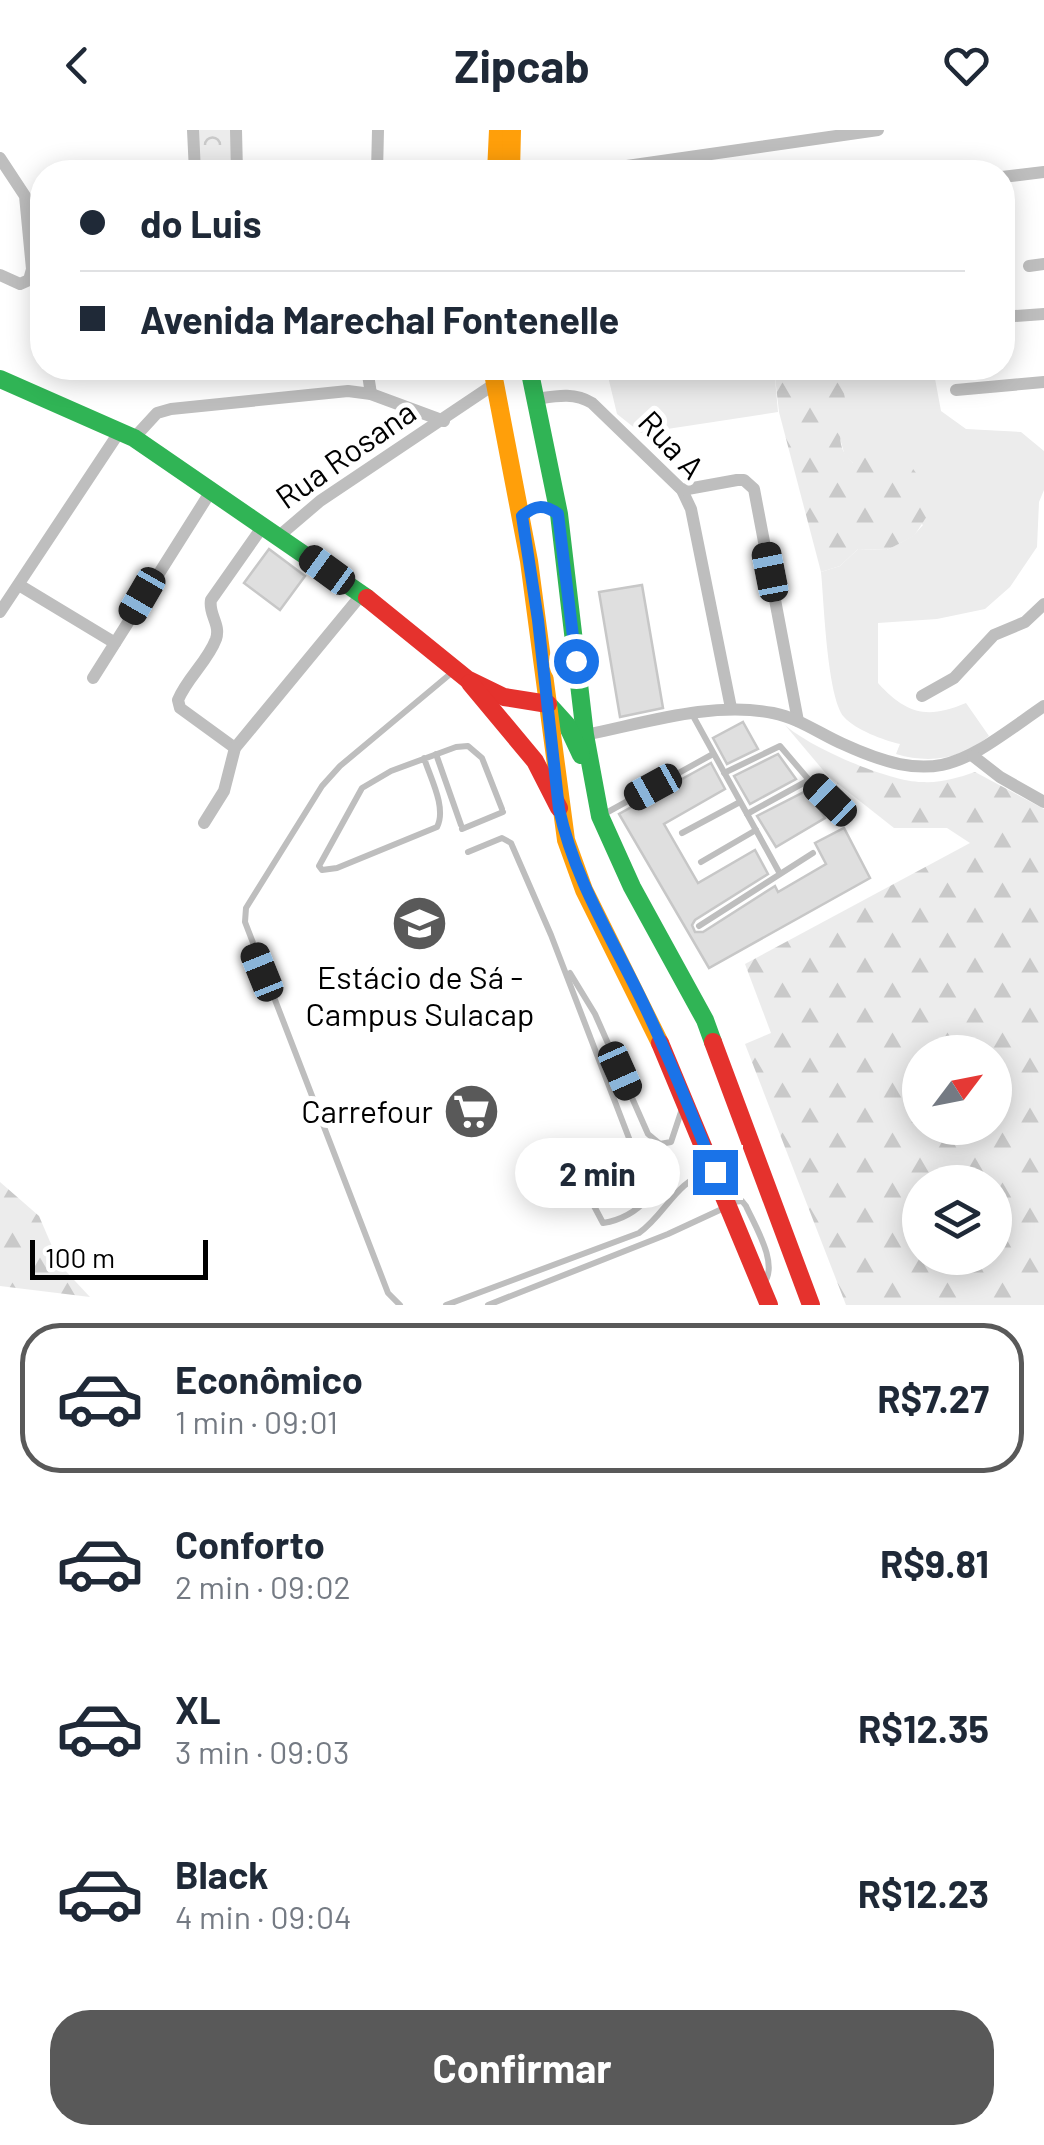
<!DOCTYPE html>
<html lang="pt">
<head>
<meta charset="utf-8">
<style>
	body { margin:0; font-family:Barlow,sans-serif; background:#f6f6f7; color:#1f2937; height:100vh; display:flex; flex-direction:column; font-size:38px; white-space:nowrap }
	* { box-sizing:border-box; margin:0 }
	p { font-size:32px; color:#747a83 }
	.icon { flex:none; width:55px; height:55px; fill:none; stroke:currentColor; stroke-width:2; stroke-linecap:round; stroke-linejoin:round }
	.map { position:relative; height:1175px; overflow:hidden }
	.sheet { display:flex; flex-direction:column; background:#fff; flex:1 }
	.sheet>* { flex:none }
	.guide { position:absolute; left:30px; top:30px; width:985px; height:220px; border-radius:40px; box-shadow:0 5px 25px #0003; display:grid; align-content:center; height:220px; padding:0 50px; background:#fff }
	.needle { width:65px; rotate:58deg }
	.fabs { position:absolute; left:902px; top:905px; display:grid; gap:20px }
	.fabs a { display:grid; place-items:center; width:110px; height:110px; border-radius:50%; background:#fff; box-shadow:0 5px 25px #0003; font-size:50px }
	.scale { position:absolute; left:30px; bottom:25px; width:178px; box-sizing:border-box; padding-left:10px; border:5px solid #000; border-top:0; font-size:28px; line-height:35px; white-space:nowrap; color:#000; -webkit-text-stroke:8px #fff; paint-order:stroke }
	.end { position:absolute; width:45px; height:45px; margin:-22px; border:12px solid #1a73e8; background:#fff; box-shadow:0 0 0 5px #fff }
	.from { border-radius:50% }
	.bubble { position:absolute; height:70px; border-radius:35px; background:#fff; box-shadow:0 5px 25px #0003; font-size:32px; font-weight:700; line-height:70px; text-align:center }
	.car { position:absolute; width:30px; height:60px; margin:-30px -15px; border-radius:12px; box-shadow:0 0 8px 2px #0007; background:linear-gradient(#222 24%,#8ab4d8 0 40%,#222 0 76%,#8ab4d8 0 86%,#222 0) }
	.guide b { display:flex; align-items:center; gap:35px; height:95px; font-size:38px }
	.guide b+b { border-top:2px solid #e0e1e3 }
	.guide i { width:25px; height:25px; background:#1f2937 }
	ul { padding:18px 0 0; list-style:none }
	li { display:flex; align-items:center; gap:30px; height:150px; margin:0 20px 15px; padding:0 30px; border:5px solid transparent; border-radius:40px }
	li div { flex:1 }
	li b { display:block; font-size:38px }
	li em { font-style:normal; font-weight:700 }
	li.on { border-color:#595959 }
	li>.icon { width:90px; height:90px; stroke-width:1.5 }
	.cta { display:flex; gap:20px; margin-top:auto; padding:20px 50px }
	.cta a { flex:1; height:115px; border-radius:40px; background:#595959; color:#fff; font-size:40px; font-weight:700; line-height:115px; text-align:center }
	header { display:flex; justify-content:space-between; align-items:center; height:130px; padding:0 50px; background:#fff; font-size:45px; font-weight:700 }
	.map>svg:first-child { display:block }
</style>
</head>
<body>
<header><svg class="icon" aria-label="back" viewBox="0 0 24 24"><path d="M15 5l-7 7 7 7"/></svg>Zipcab<svg class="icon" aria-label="heart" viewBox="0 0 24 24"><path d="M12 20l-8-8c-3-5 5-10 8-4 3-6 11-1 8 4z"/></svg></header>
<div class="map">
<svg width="1044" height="1175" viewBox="0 0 1044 1175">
	<defs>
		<pattern id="forest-firs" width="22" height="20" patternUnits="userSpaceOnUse" patternTransform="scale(2.5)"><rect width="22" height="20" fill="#ececec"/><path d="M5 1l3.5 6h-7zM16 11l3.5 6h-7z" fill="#c9c9c9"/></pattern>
		<pattern id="park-crowns" width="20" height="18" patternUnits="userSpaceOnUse" patternTransform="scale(2.5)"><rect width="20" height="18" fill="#ececec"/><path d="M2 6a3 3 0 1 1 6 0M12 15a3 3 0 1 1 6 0" fill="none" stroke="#c9c9c9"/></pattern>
	</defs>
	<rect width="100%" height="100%" fill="#fff"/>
	<g fill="#ececec">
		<path d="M 606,238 L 774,238 L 778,282 L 641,303 L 617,284 Z"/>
		<path d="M 823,238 L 933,238 L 941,281 L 966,299 L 1021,302 L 1044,321 L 1044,360 L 1039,372 L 1037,417 L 1010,457 L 985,479 L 937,489 L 878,493 L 878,553 C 907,585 928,589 966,573 L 989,606 C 962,629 930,634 896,624 L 900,614 C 883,610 856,600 844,587 C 827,567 824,472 821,442 L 840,436 L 858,419 L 887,420 L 913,406 L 923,395 L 845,326 L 839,305 L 844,264 Z"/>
	</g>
	<g fill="url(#forest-firs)" fill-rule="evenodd">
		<path d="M 774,238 L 823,238 C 830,244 841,253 844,263 C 850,288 827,310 853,333 C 859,330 869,325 876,324 C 912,319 925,354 929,383 L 914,406 L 887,420 L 858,419 L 840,436 L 821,442 L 779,282 Z"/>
		<path d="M 785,595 C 809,617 889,652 922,652 C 942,653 957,648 975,642 L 1044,679 L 1044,1175 L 846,1175 L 745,914 L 771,903 L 745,834 L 970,713 L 947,698 L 894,698 L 828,646 ZM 995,922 L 995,998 L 920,998 L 920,922 ZM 995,1052 L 995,1128 L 920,1128 L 920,1052 Z"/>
		<path d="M 0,1052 L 39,1086 L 60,1135 L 90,1167 L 0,1156 Z"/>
	</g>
	<path fill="url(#park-crowns)" d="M 196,0 L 233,0 L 234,42 L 198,42 Z"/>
	<g fill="#dfdfdf" stroke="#c7c7c7" stroke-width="2.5">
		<path d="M 269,419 L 305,446 L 280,480 L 244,453 Z"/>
		<path d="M 642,455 L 663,578 L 620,587 L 599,462 Z"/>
		<path d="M 743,592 L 758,619 L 727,634 L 713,608 Z"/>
		<path d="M 778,624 L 796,649 L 750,674 L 734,646 Z"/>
		<path d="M 711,633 L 725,659 L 664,694 L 698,753 L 755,720 L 768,744 L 695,790 L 692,795 L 695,802 L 703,802 L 775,756 L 778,762 L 826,734 L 815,713 L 844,698 L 870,748 L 709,838 L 619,684 Z"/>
		<path d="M 808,660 L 825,688 L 776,717 L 757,686 Z"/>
	</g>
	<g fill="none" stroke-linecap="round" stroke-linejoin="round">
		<g stroke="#bebebe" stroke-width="6">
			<path d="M 692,584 L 779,742"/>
			<path d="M 436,624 L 461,695"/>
			<path d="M 424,628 C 430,647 447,678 437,697 L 337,738 L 322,740 L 319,736 L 362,658 L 391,641 L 456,617 L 468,616 L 482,628 L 502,679"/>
			<path d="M 724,643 L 780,616 L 809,650 L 850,689"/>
			<path d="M 606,683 L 713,624"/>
			<path d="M 747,684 L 809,650"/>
			<path d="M 462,699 L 503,682"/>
			<path d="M 682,703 L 740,672"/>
			<path d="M 468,722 L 502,708 L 511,713 L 551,805 L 637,1029 L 637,1038 L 632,1043 L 589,1062"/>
			<path d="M 701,732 L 756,700"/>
			<path d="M 699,796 L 813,723"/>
			<path d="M 570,843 L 595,884 L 648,1004 L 660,1014 L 671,1012 L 682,979"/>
			<path d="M 733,1072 L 742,1071 L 746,1076 C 755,1096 780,1136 763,1154"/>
			<path d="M 594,1076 L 603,1093 C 622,1090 636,1082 648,1068"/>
			<path d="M 400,1175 L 388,1163 L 245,792 L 246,778 L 322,656 L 340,636 L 455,540"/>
			<path d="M 446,1175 L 639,1103 C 666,1084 676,1050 709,1043"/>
			<path d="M 488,1175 L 668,1104 L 722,1079"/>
		</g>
		<g stroke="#bebebe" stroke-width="12">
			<path d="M 193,0 L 195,42"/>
			<path d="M 236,0 L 237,42"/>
			<path d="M 0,28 L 25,66 L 32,139 L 29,150 L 20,154 L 0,145"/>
			<path d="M 377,42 L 378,0"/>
			<path d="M 585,42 L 878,0"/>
			<path d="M 1002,47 L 1044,42"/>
			<path d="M 1029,136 L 1044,134"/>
			<path d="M 1002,187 L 1044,184"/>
			<path d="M 367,238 L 371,264"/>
			<path d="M 956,260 L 1044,252"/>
			<path d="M 536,269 C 556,266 574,262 592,273 L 682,360 L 691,379 L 731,578"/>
			<path d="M 134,308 L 157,283 L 171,279 L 348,261 L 371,264 L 444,291"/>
			<path d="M 682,360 L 737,350 L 744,350 L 754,359 L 798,591"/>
			<path d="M 279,406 L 320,371 L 493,255"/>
			<path d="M 19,455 L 115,513"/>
			<path d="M 0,482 L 120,301"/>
			<path d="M 93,548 L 211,361"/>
			<path d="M 922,566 L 954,548 L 994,505 L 1025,492 L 1044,474"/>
			<path d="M 585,605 C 645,593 712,571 773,583 C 799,588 820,604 843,614 C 941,659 963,632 1044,576"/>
			<path d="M 235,618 L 180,578 L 178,570 C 187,548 208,531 216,509 C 221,494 208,484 211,470 L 263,396"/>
			<path d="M 973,626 L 1000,647 L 1044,672"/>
			<path d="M 204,693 L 224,661 L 235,618 L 362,464"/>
		</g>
		<g stroke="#30b455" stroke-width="18">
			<path d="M 529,238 L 559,384 L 585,605 L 600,686 L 632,757 L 705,890 L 713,912"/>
			<path d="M 0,249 L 134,308 L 367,468"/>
			<path d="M 548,574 L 567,595 L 581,625"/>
		</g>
		<g stroke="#ff9f0a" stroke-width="18">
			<path d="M 496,42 L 498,0"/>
			<path d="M 511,42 L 512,0"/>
			<path d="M 492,238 L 529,431 L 566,710 L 584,760 L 660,913"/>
		</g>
		<g stroke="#e5322d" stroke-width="18">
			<path d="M 367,468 L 467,549 L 504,567 L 548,574"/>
			<path d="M 470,553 L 535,631 L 559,678"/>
			<path d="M 713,912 L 811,1175"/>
			<path d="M 660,913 L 769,1175"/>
		</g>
	</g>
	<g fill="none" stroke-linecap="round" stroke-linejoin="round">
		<path stroke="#1a73e8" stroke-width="12" d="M 576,531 L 558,384 C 544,374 535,375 522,386 L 538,490 L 559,679 C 575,752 614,811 645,877 C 671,931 693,987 715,1042"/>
	</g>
	<defs>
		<symbol id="university-disc" viewBox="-11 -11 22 22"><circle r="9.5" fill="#595959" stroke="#fff"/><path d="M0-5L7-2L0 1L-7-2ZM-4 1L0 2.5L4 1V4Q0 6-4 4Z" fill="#fff"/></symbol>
		<symbol id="supermarket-disc" viewBox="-11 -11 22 22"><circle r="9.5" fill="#595959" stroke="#fff"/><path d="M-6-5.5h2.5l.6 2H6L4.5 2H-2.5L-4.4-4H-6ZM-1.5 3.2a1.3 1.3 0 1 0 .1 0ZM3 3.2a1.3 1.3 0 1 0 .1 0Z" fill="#fff"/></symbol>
	</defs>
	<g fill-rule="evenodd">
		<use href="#university-disc" x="388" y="762" width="63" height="63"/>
		<use href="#supermarket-disc" x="440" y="950" width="63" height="63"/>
	</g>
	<g text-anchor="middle" stroke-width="10" stroke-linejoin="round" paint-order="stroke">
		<g font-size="32" fill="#000" stroke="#fff">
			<text transform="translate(671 315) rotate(47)" y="11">Rua A</text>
			<text transform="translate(346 325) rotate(-35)" y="11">Rua Rosana</text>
		</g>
		<g font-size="32" fill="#000" stroke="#fff">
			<text x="420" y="859">Estácio de Sá -<tspan x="420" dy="37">Campus Sulacap</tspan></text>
			<text x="433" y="993" text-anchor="end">Carrefour</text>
		</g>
	</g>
</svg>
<div class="fabs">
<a><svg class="needle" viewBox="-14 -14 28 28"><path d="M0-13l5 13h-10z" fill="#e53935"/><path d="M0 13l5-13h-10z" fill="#747a83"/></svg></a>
<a><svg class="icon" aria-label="layers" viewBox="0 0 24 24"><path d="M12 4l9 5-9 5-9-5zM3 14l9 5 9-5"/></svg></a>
</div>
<div class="scale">100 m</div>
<i class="end from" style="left:576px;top:531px"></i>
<i class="end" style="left:715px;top:1042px"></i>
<div class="bubble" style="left:515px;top:1008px;width:165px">2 min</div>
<i class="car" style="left:327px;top:440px;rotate:306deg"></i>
<i class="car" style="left:770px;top:442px;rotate:349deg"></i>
<i class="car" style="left:142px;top:466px;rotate:210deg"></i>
<i class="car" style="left:653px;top:657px;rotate:241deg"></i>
<i class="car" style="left:830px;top:670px;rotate:314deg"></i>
<i class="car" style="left:262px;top:842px;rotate:338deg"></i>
<i class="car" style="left:620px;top:941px;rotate:156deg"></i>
<div class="guide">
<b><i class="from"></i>do Luis</b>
<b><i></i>Avenida Marechal Fontenelle</b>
</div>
</div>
<section class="sheet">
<ul>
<li class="on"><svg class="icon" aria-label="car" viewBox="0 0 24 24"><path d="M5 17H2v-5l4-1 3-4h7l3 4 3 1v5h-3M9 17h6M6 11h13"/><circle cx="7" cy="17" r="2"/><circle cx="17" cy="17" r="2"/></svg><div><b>Econômico</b><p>1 min · 09:01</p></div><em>R$7.27</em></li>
<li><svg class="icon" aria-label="car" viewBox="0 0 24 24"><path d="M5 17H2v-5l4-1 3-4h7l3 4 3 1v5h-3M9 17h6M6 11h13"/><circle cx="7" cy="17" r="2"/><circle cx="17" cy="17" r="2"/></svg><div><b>Conforto</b><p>2 min · 09:02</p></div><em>R$9.81</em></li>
<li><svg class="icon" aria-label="car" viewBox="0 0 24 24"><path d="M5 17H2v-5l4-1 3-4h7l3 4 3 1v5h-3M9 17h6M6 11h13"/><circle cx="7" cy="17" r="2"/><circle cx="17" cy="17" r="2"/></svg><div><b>XL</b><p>3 min · 09:03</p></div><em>R$12.35</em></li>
<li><svg class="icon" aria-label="car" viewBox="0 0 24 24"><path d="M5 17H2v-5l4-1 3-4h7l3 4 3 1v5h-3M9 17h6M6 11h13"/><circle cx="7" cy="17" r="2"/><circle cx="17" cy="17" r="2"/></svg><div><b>Black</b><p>4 min · 09:04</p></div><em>R$12.23</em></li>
</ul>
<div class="cta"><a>Confirmar</a></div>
</section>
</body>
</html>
